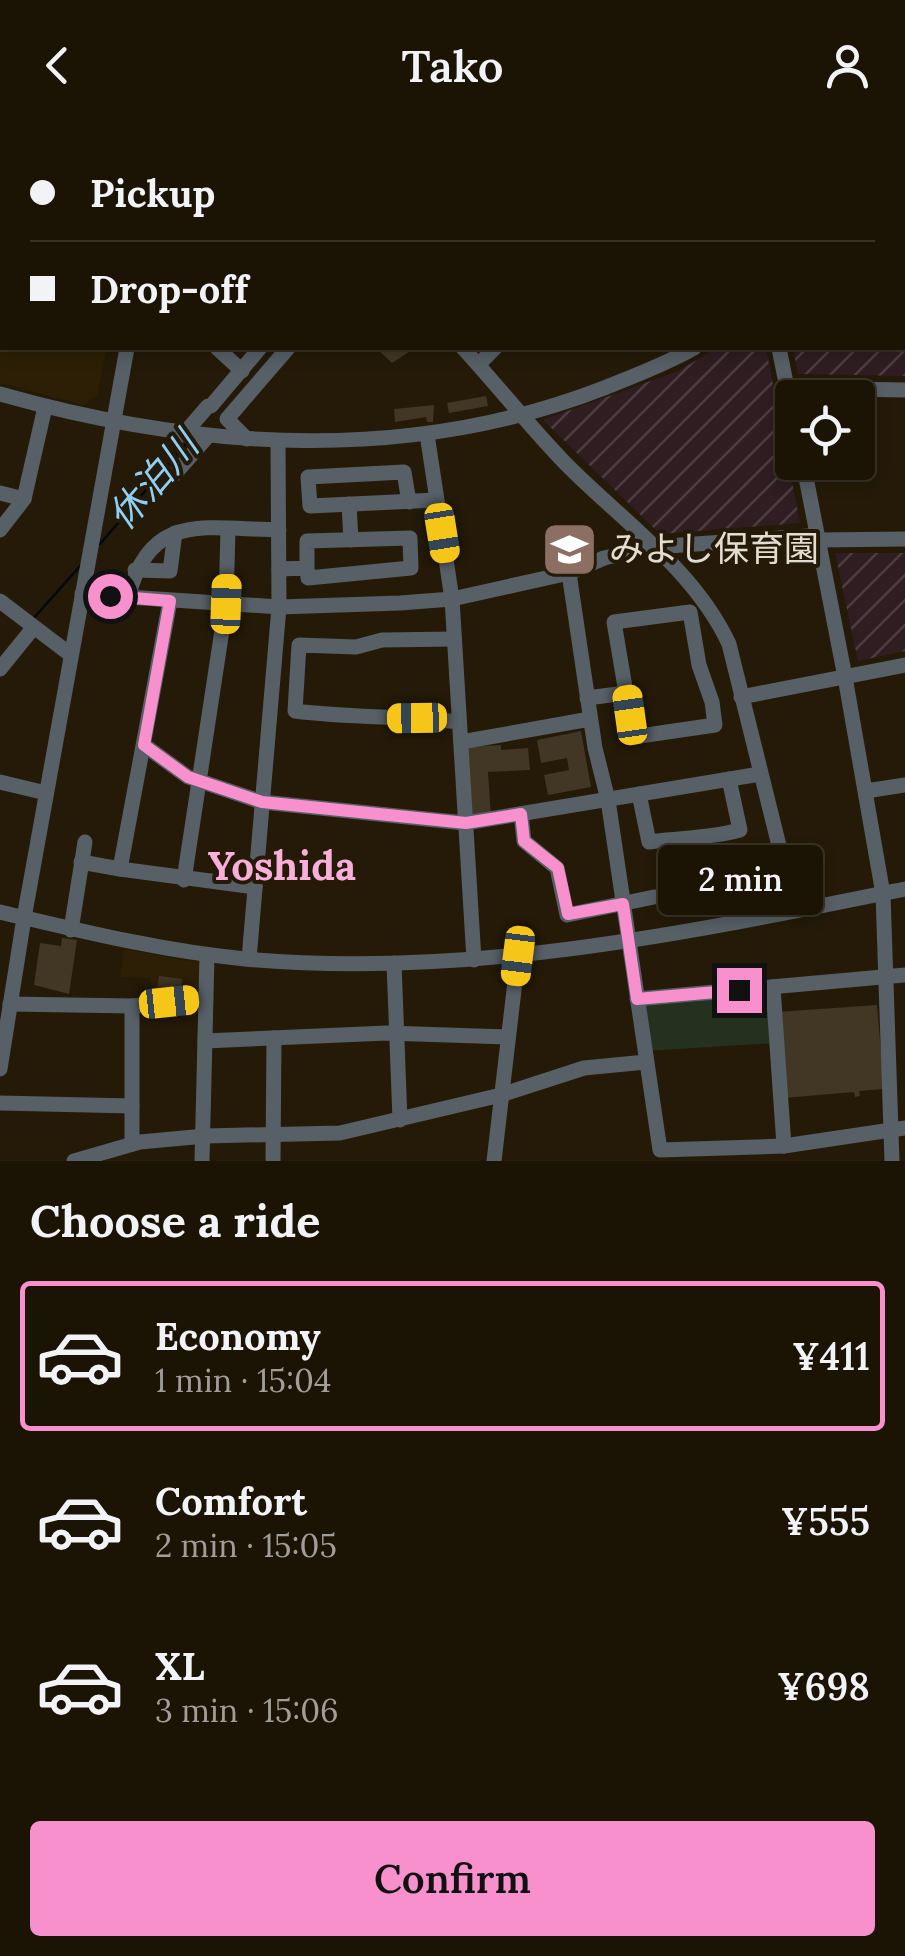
<!DOCTYPE html>
<html lang="en">
<head>
<meta charset="utf-8">
<style>
	body { margin:0; font-family:Lora,"Noto Sans JP",serif; background:#241d0f; color:#f1f3f6; height:100vh; display:flex; flex-direction:column; font-size:38px; white-space:nowrap }
	* { box-sizing:border-box; margin:0 }
	p { font-size:32px; color:#a09e9a }
	.icon { flex:none; width:55px; height:55px; fill:none; stroke:currentColor; stroke-width:2; stroke-linecap:round; stroke-linejoin:round }
	.map { position:relative; height:1031px; overflow:hidden }
	.side { display:flex; flex-direction:column; background:#1b1405; flex:1 }
	.side>* { flex:none }
	.hud { position:absolute; left:0px; top:0px; width:905px; height:220px; box-shadow:0 5px 15px #0003,0 0 0 2px #393327; display:grid; align-content:center; height:220px; padding:0 30px; background:#1b1405 }
	.buttons { position:absolute; left:775px; top:250px; display:grid; gap:20px }
	.buttons a { display:grid; place-items:center; width:100px; height:100px; border-radius:10px; background:#1b1405; box-shadow:0 5px 15px #0003,0 0 0 2px #393327; font-size:50px }
	.end { position:absolute; width:45px; height:45px; margin:-22px; border:12px solid #f790cd; background:#111; box-shadow:0 0 0 5px #111 }
	.from { border-radius:50% }
	.bubble { position:absolute; height:70px; border-radius:10px; background:#1b1405; box-shadow:0 5px 15px #0003,0 0 0 2px #393327; font-size:32px; font-weight:600; line-height:70px; text-align:center }
	.car { position:absolute; width:30px; height:60px; margin:-30px -15px; border-radius:12px; box-shadow:0 0 8px 2px #0007; background:linear-gradient(#f5c518 24%,#345 0 40%,#f5c518 0 76%,#345 0 86%,#f5c518 0) }
	.hud b { display:flex; align-items:center; gap:35px; height:95px; font-size:38px }
	.hud b+b { border-top:2px solid #393327 }
	.hud i { width:25px; height:25px; background:#f1f3f6 }
	ul { padding:0; list-style:none }
	li { display:flex; align-items:center; gap:30px; height:150px; margin:0 20px 15px; padding:0 10px; border:5px solid transparent; border-radius:10px }
	li div { flex:1 }
	li b { display:block; font-size:38px }
	li em { font-style:normal; font-weight:600 }
	li.selected { border-color:#f790cd }
	li>.icon { width:90px; height:90px; stroke-width:1.5 }
	h2 { padding:0 30px; font-size:45px; line-height:120px }
	.cta { display:flex; gap:20px; margin-top:auto; padding:20px 30px }
	.cta a { flex:1; height:115px; border-radius:10px; background:#f790cd; color:#111; font-size:40px; font-weight:600; line-height:115px; text-align:center }
	header { display:flex; justify-content:space-between; align-items:center; height:130px; padding:0 30px; background:#1b1405; font-size:45px; font-weight:600 }
	.map>svg:first-child { display:block }
</style>
</head>
<body>
<header><svg class="icon" aria-label="back" viewBox="0 0 24 24"><path d="M15 5l-7 7 7 7"/></svg>Tako<svg class="icon" aria-label="person" viewBox="0 0 24 24"><circle cx="12" cy="8" r="4"/><path d="M4 21q1-7 8-7t8 7"/></svg></header>
<div class="map">
<svg width="905" height="1031" viewBox="0 0 905 1031">
	<defs>
		<pattern id="industrial-furrows" width="10" height="10" patternUnits="userSpaceOnUse" patternTransform="scale(2.5)"><rect width="10" height="10" fill="#2f1d22"/><path d="M-1 1l2-2M0 10L10 0M9 11l2-2" fill="none" stroke="#4d3d41"/></pattern>
	</defs>
	<rect width="100%" height="100%" fill="#241a07"/>
	<g fill="#2c1f05">
		<path d="M 0,0 L 154,0 L 2,2 L 2,218 L 107,218 L 97,266 L 83,275 L 0,253 Z"/>
		<path d="M 124,819 L 201,833 L 203,863 L 152,869 L 150,848 L 120,847 Z"/>
	</g>
	<g fill="url(#industrial-furrows)">
		<path d="M 905,83 L 905,246 L 798,244 L 793,218 L 902,218 Z"/>
		<path d="M 717,218 L 766,218 L 800,393 L 660,404 L 543,290 L 678,241 Z"/>
		<path d="M 835,423 L 905,423 L 905,521 L 858,531 Z"/>
	</g>
	<path fill="#23311e" d="M 773,857 L 777,913 L 644,921 L 637,869 Z"/>
	<g fill="none" stroke-linecap="round" stroke-linejoin="round">
		<g stroke="#000811" stroke-width="2.5">
			<path d="M 460,2 L 462,0"/>
			<path d="M 100,414 L 189,310"/>
			<path d="M 33,489 L 81,435"/>
		</g>
	</g>
	<g fill="#423724">
		<path d="M 376,218 L 415,218 L 392,233 Z"/>
		<path d="M 486,266 L 488,276 L 449,283 L 447,273 Z"/>
		<path d="M 434,275 L 433,292 L 427,292 L 426,287 L 395,292 L 394,279 Z"/>
		<path d="M 581,601 L 591,657 L 548,665 L 544,645 L 569,640 L 567,628 L 541,633 L 537,610 Z"/>
		<path d="M 501,615 L 501,620 L 528,618 L 530,640 L 488,642 L 491,686 L 472,687 L 467,617 Z"/>
		<path d="M 62,808 L 77,810 L 69,864 L 34,855 L 40,813 L 61,816 Z"/>
		<path d="M 159,846 L 182,849 L 181,860 L 157,857 Z"/>
		<path d="M 877,875 L 884,959 L 859,961 L 860,966 L 855,967 L 854,962 L 784,968 L 777,882 Z"/>
	</g>
	<g fill="none" stroke-linecap="round" stroke-linejoin="round">
		<g stroke="#575f67" stroke-width="15">
			<path d="M 270,0 L 273,2"/>
			<path d="M 169,2 L 169,0"/>
			<path d="M 339,2 L 341,0"/>
			<path d="M 442,2 L 444,0"/>
			<path d="M 701,2 L 703,0"/>
			<path d="M 902,69 L 905,67"/>
			<path d="M 217,218 L 242,241"/>
			<path d="M 463,218 C 498,256 529,296 565,333 C 622,391 694,439 729,514 L 795,780"/>
			<path d="M 779,218 L 792,283"/>
			<path d="M 479,234 L 495,218"/>
			<path d="M 787,258 L 905,260"/>
			<path d="M 0,264 C 198,320 409,334 604,258 C 634,246 666,234 694,218"/>
			<path d="M 427,304 L 452,469 L 474,830"/>
			<path d="M 183,305 L 208,276 L 211,276 L 260,218"/>
			<path d="M 247,309 L 227,289 L 288,218"/>
			<path d="M 803,332 L 845,547 L 883,764 L 892,1031"/>
			<path d="M 173,346 L 208,306"/>
			<path d="M 0,363 L 24,369"/>
			<path d="M 409,372 L 404,342 L 308,347 L 310,376 L 437,370"/>
			<path d="M 349,374 L 351,410"/>
			<path d="M 0,400 L 24,369 L 45,277"/>
			<path d="M 279,439 L 307,438 L 307,411 L 410,408 L 411,438 L 308,448 L 307,438"/>
			<path d="M 135,440 L 170,441 L 175,403"/>
			<path d="M 569,443 L 595,618 L 608,670 L 660,1020 L 784,1016 L 905,998"/>
			<path d="M 82,464 L 279,477 L 400,473 L 452,469 L 569,443 L 604,428 L 654,417 L 808,406 L 818,410 L 905,409"/>
			<path d="M 128,468 C 150,380 206,399 279,400"/>
			<path d="M 0,471 L 71,525"/>
			<path d="M 170,471 L 120,739 L 255,757"/>
			<path d="M 454,509 L 382,510 L 356,517 L 299,515 L 295,581 C 350,588 404,586 459,592"/>
			<path d="M 0,539 L 34,497"/>
			<path d="M 741,567 L 905,535"/>
			<path d="M 587,568 L 626,563 L 614,492 L 690,482 L 699,535 L 712,572 L 715,595 L 633,607 L 626,563"/>
			<path d="M 461,612 L 590,589"/>
			<path d="M 144,615 L 188,647 L 262,672 L 465,693 L 760,644"/>
			<path d="M 0,652 L 46,663"/>
			<path d="M 866,661 L 905,655"/>
			<path d="M 639,664 L 649,712 C 683,707 707,709 740,700 L 729,649"/>
			<path d="M 521,684 L 524,711 L 557,738 L 567,785 L 654,767"/>
			<path d="M 81,732 L 120,739"/>
			<path d="M 184,750 L 226,474 L 228,399"/>
			<path d="M 0,782 C 81,801 162,821 245,829 C 468,849 688,803 905,759"/>
			<path d="M 71,800 L 85,712"/>
			<path d="M 249,829 L 279,477 L 278,312"/>
			<path d="M 394,833 L 400,990"/>
			<path d="M 773,857 L 784,1016"/>
			<path d="M 637,869 L 905,845"/>
			<path d="M 10,874 L 132,876 L 206,869"/>
			<path d="M 132,876 L 132,1014"/>
			<path d="M 205,911 L 387,903 L 508,907"/>
			<path d="M 0,939 L 24,788 L 127,218"/>
			<path d="M 0,973 L 132,976"/>
			<path d="M 74,1031 L 140,1012 L 205,1006 L 340,1003 L 501,965 L 584,938 L 646,932"/>
			<path d="M 202,1031 L 207,825"/>
			<path d="M 273,1031 L 274,908"/>
			<path d="M 494,1031 L 518,826"/>
		</g>
	</g>
	<g fill="none" stroke-linecap="round" stroke-linejoin="round">
		<path stroke="#f790cd" stroke-width="12" d="M 110,466 L 170,471 L 144,615 L 188,647 L 262,672 L 466,693 L 521,684 L 524,711 L 558,738 L 568,784 L 623,774 L 637,869 L 739,860"/>
	</g>
	<defs>
		<symbol id="school-square" viewBox="-11 -11 22 22"><rect x="-9" y="-9" width="18" height="18" rx="4" fill="#8d6e63" stroke="#241a07"/><path d="M0-5L7-2L0 1L-7-2ZM-4 1L0 2.5L4 1V4Q0 6-4 4Z" fill="#fff"/></symbol>
	</defs>
	<g fill-rule="evenodd">
		<use href="#school-square" x="538" y="388" width="63" height="63"/>
	</g>
	<g text-anchor="middle" stroke-width="8" stroke-linejoin="round" paint-order="stroke">
		<g font-size="35" fill="#e3dcd1" stroke="#241a07" text-anchor="start">
			<text x="609" y="431">みよし保育園</text>
		</g>
		<g font-size="38" font-style="italic" fill="#8dcff6" stroke="#241a07">
			<text transform="translate(153 351) rotate(-49)" y="13">休泊川</text>
		</g>
		<g font-size="40" font-weight="bold" fill="#f8afd9" stroke="#241a07">
			<text x="282" y="750">Yoshida</text>
		</g>
	</g>
</svg>
<div class="buttons">
<a><svg class="icon" aria-label="locate" viewBox="0 0 24 24"><circle cx="12" cy="12" r="6"/><path d="M12 2v4M12 18v4M2 12h4M18 12h4"/></svg></a>
</div>
<i class="end from" style="left:110px;top:466px"></i>
<i class="end" style="left:739px;top:860px"></i>
<div class="bubble" style="left:658px;top:715px;width:165px">2 min</div>
<i class="car" style="left:442px;top:403px;rotate:171deg"></i>
<i class="car" style="left:226px;top:474px;rotate:2deg"></i>
<i class="car" style="left:630px;top:585px;rotate:352deg"></i>
<i class="car" style="left:417px;top:588px;rotate:269deg"></i>
<i class="car" style="left:518px;top:826px;rotate:187deg"></i>
<i class="car" style="left:169px;top:872px;rotate:84deg"></i>
<div class="hud">
<b><i class="from"></i>Pickup</b>
<b><i></i>Drop-off</b>
</div>
</div>
<section class="side">
<h2>Choose a ride</h2>
<ul>
<li class="selected"><svg class="icon" aria-label="car" viewBox="0 0 24 24"><path d="M5 17H2v-5l4-1 3-4h7l3 4 3 1v5h-3M9 17h6M6 11h13"/><circle cx="7" cy="17" r="2"/><circle cx="17" cy="17" r="2"/></svg><div><b>Economy</b><p>1 min · 15:04</p></div><em>¥411</em></li>
<li><svg class="icon" aria-label="car" viewBox="0 0 24 24"><path d="M5 17H2v-5l4-1 3-4h7l3 4 3 1v5h-3M9 17h6M6 11h13"/><circle cx="7" cy="17" r="2"/><circle cx="17" cy="17" r="2"/></svg><div><b>Comfort</b><p>2 min · 15:05</p></div><em>¥555</em></li>
<li><svg class="icon" aria-label="car" viewBox="0 0 24 24"><path d="M5 17H2v-5l4-1 3-4h7l3 4 3 1v5h-3M9 17h6M6 11h13"/><circle cx="7" cy="17" r="2"/><circle cx="17" cy="17" r="2"/></svg><div><b>XL</b><p>3 min · 15:06</p></div><em>¥698</em></li>
</ul>
<div class="cta"><a>Confirm</a></div>
</section>
</body>
</html>
